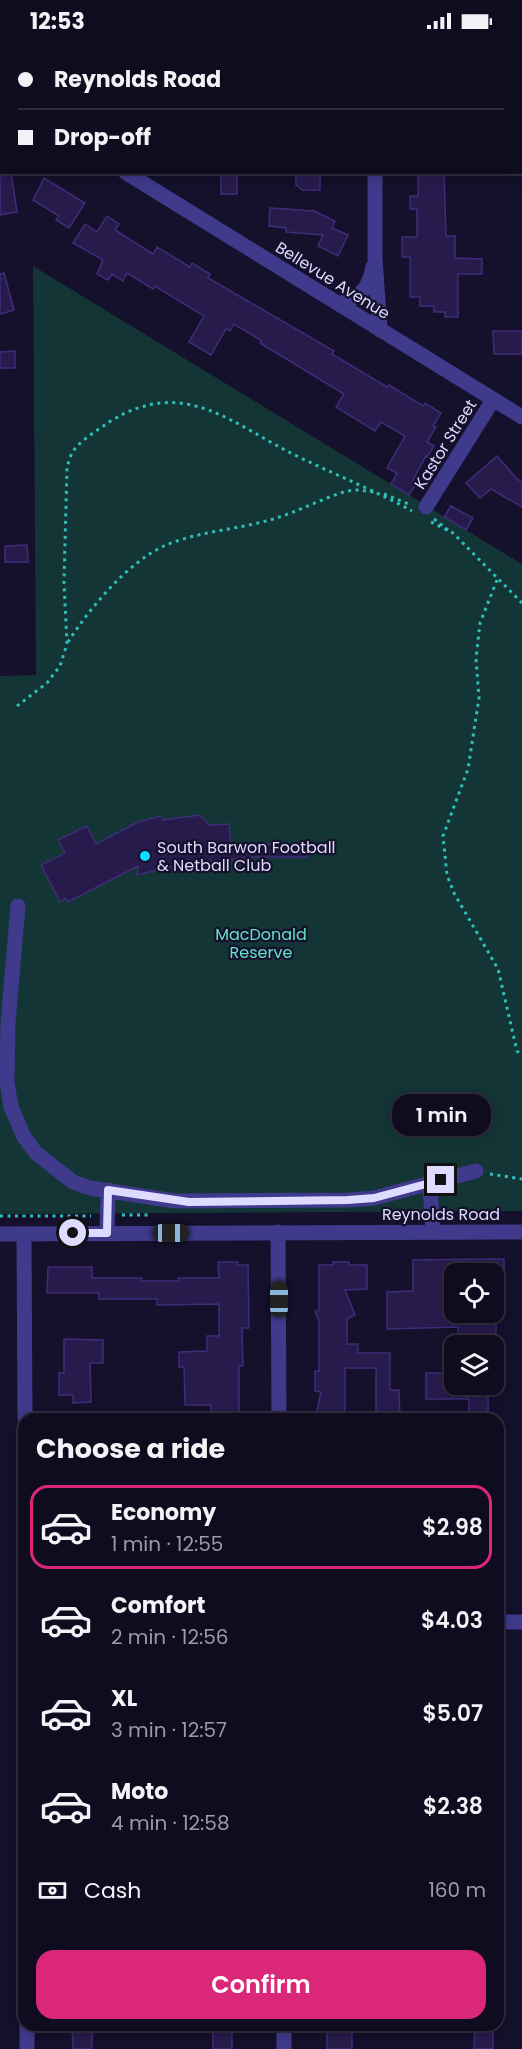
<!DOCTYPE html>
<html lang="en">
<head>
<meta charset="utf-8">
<style>
	body { margin:0; font-family:Poppins,sans-serif; background:#1e1a2d; color:#f1f3f6; height:100vh; display:flex; flex-direction:column; font-size:22px; white-space:nowrap }
	* { box-sizing:border-box; margin:0 }
	p { font-size:20px; color:#9c9ba5 }
	.icon { flex:none; width:33px; height:33px; fill:none; stroke:currentColor; stroke-width:2; stroke-linecap:round; stroke-linejoin:round }
	.map { position:relative; flex:1; overflow:hidden }
	.drawer { position:absolute; left:18px; top:1371px; width:486px; height:618px; display:flex; flex-direction:column; background:#100c20; border-radius:18px; box-shadow:0 3px 15px #0003,0 0 0 2px #302c3e }
	.drawer>* { flex:none }
	.guide { position:absolute; left:0px; top:0px; width:522px; height:132px; box-shadow:0 3px 15px #0003,0 0 0 2px #302c3e; display:grid; align-content:center; height:132px; padding:0 18px; background:#100c20 }
	.tools { position:absolute; left:444px; top:1221px; display:grid; gap:12px }
	.tools a { display:grid; place-items:center; width:60px; height:60px; border-radius:12px; background:#100c20; box-shadow:0 3px 15px #0003,0 0 0 2px #302c3e; font-size:30px }
	.end { position:absolute; width:27px; height:27px; margin:-14px; border:8px solid #dfdaff; background:#111; box-shadow:0 0 0 3px #111 }
	.from { border-radius:50% }
	.bubble { position:absolute; height:42px; border-radius:18px; background:#100c20; box-shadow:0 3px 15px #0003,0 0 0 2px #302c3e; font-size:20px; font-weight:600; line-height:42px; text-align:center }
	.car { position:absolute; width:18px; height:36px; margin:-18px -9px; border-radius:8px; box-shadow:0 0 4px 2px #0007; background:linear-gradient(#222 24%,#8ab4d8 0 40%,#222 0 76%,#8ab4d8 0 86%,#222 0) }
	.guide b { display:flex; align-items:center; gap:21px; height:57px; font-size:22px }
	.guide b+b { border-top:2px solid #302c3e }
	.guide i { width:15px; height:15px; background:#f1f3f6 }
	ul { padding:0; list-style:none }
	li { display:flex; align-items:center; gap:18px; height:84px; margin:0 12px 9px; padding:0 6px; border:3px solid transparent; border-radius:18px }
	li div { flex:1 }
	li b { display:block; font-size:22px }
	li em { font-style:normal; font-weight:600 }
	li.current { border-color:#db2777 }
	li>.icon { width:54px; height:54px; stroke-width:1.5 }
	h2 { padding:0 18px; font-size:27px; line-height:72px }
	.pay { display:flex; align-items:center; gap:15px; height:66px; padding:0 18px; font-size:22px }
	.pay p { margin-inline-start:auto }
	.primary-button { display:flex; gap:12px; margin-top:auto; padding:12px 18px }
	.primary-button a { flex:1; height:69px; border-radius:18px; background:#db2777; color:#fff; font-size:24px; font-weight:600; line-height:69px; text-align:center }
	.status { display:flex; justify-content:space-between; align-items:center; height:42px; padding:0 30px; background:#100c20; direction:ltr }
	.status svg { height:16px; fill:currentColor }
	.map>svg:first-child { display:block }
</style>
</head>
<body>
<div class="status"><b>12:53</b><svg viewBox="0 0 49 12"><path d="M0 12V9h3v3zM5 12V6h3v6zM10 12V3h3v9zM15 12V0h3v12zM26 1h20v11H26zM47 4h2v5h-2z"/></svg></div>
<div class="map">
<svg width="522" height="2007" viewBox="0 0 522 2007">
	<rect width="100%" height="100%" fill="#15102b"/>
	<path fill="#133535" d="M 33,224 L 522,522 L 522,1169 L 0,1172 L 0,634 L 36,633 Z"/>
	<g fill="#271b4c" stroke="#3e2d79" stroke-width="1.5">
		<path d="M 0,113 L 2,113 L 2,130 L 11,130 L 17,170 L 0,173 Z"/>
		<rect x="221" y="130" width="16" height="22"/>
		<path d="M 296,130 L 320,130 L 320,148 L 302,148 L 296,143 Z"/>
		<path d="M 418,130 L 444,130 L 446,194 L 455,194 L 455,216 L 482,217 L 482,232 L 458,232 L 458,275 L 445,275 L 445,270 L 434,270 L 434,264 L 420,264 L 420,255 L 410,255 L 410,215 L 402,215 L 402,195 L 417,195 L 417,167 L 410,167 L 410,154 L 418,154 Z"/>
		<path d="M 44,136 L 85,161 L 69,186 L 56,178 L 59,174 L 33,158 Z"/>
		<path d="M 270,166 L 314,169 L 335,179 L 332,186 L 348,193 L 338,214 L 318,204 L 323,193 L 286,190 L 286,186 L 269,184 Z"/>
		<path d="M 107,174 L 119,182 L 115,188 L 153,212 L 157,205 L 190,225 L 192,221 L 210,232 L 208,236 L 334,309 L 332,312 L 387,345 L 389,343 L 423,364 L 425,361 L 441,371 L 433,384 L 436,385 L 427,400 L 434,404 L 427,415 L 426,414 L 413,438 L 416,442 L 409,453 L 391,442 L 397,431 L 387,426 L 405,394 L 381,380 L 375,389 L 336,365 L 344,352 L 260,301 L 262,299 L 234,282 L 230,289 L 226,287 L 211,313 L 189,300 L 204,274 L 155,244 L 153,247 L 127,231 L 123,239 L 112,232 L 108,238 L 97,232 L 103,218 L 73,201 L 85,182 L 97,190 Z"/>
		<path d="M 4,231 L 14,268 L 0,272 L 0,232 Z"/>
		<path d="M 493,289 L 522,289 L 522,312 L 494,312 Z"/>
		<path d="M 15,309 L 15,326 L 0,326 L 0,310 Z"/>
		<path d="M 497,414 L 517,437 L 522,440 L 522,465 L 491,447 L 480,456 L 466,441 Z"/>
		<path d="M 451,464 L 473,476 L 466,488 L 444,475 Z"/>
		<path d="M 27,503 L 28,520 L 5,520 L 5,504 Z"/>
		<path d="M 200,773 L 209,783 L 229,782 L 231,803 L 289,802 L 289,807 L 307,813 L 307,815 L 254,815 L 181,822 L 137,833 L 138,824 L 68,860 L 66,856 L 60,860 L 41,823 L 65,811 L 58,798 L 87,784 L 96,802 L 138,780 L 161,774 L 163,778 Z"/>
		<path d="M 487,1217 L 504,1217 L 504,1232 L 454,1232 L 454,1270 L 496,1270 L 496,1304 L 458,1304 L 458,1285 L 387,1287 L 387,1250 L 413,1249 L 413,1218 Z"/>
		<path d="M 218,1220 L 238,1220 L 238,1223 L 248,1223 L 249,1286 L 242,1286 L 243,1324 L 239,1324 L 239,1377 L 211,1377 L 211,1363 L 185,1363 L 184,1325 L 179,1325 L 179,1310 L 207,1309 L 207,1294 L 219,1294 L 219,1262 L 157,1263 L 157,1257 L 99,1257 L 99,1251 L 47,1251 L 48,1225 L 92,1225 L 92,1236 L 142,1236 L 142,1239 L 178,1239 L 178,1236 L 219,1236 Z"/>
		<path d="M 333,1220 L 349,1220 L 349,1223 L 367,1223 L 367,1247 L 345,1248 L 355,1273 L 347,1277 L 347,1302 L 358,1302 L 358,1311 L 390,1311 L 390,1348 L 399,1348 L 400,1377 L 376,1377 L 376,1326 L 345,1326 L 345,1377 L 315,1377 L 321,1350 L 315,1349 L 315,1329 L 319,1329 L 319,1279 L 315,1269 L 319,1268 L 319,1223 L 333,1223 Z"/>
		<path d="M 64,1297 L 103,1298 L 103,1321 L 90,1321 L 91,1360 L 73,1361 L 73,1353 L 59,1353 L 59,1331 L 64,1331 Z"/>
		<path d="M 426,1331 L 454,1331 L 454,1342 L 488,1342 L 488,1377 L 469,1377 L 469,1357 L 426,1357 Z"/>
		<path d="M 72,1983 L 92,1983 L 92,2007 L 73,2007 Z"/>
		<rect x="213" y="1983" width="19" height="24"/>
		<rect x="327" y="1983" width="25" height="24"/>
		<path d="M 475,1983 L 493,1983 L 493,2007 L 474,2007 Z"/>
	</g>
	<g fill="none" stroke-linecap="round" stroke-linejoin="round">
		<g stroke="#2cc0bb" stroke-width="3" stroke-dasharray="3 4.5" stroke-linecap="butt">
			<path d="M 384,452 L 411,463"/>
			<path d="M 434,477 L 448,488"/>
			<path d="M 431,480 L 453,491 L 522,561"/>
			<path d="M 497,538 L 480,581 L 476,617 L 479,656 L 468,727 L 443,794 L 447,833 L 454,851 L 498,927 L 517,1009 L 522,1014"/>
			<path d="M 68,600 C 89,567 127,521 164,504 C 196,490 232,488 266,479 C 294,472 320,457 347,449 L 356,448 L 374,450"/>
			<path d="M 17,664 L 47,641 L 60,624 L 67,602 L 64,540 L 67,425 C 69,420 70,413 74,408 C 82,397 98,388 109,380 C 186,332 233,384 301,416 C 338,434 376,449 412,469"/>
			<path d="M 490,1132 L 522,1137"/>
			<path d="M 386,1171 L 418,1171"/>
			<path d="M 122,1173 L 151,1173"/>
			<path d="M 0,1174 L 91,1174"/>
		</g>
		<g stroke="#3f3a8b" stroke-width="15">
			<path d="M 145,0 L 145,2"/>
			<path d="M 375,0 L 375,2"/>
			<path d="M 0,73 L 2,73"/>
			<path d="M 125,130 L 522,375"/>
			<path d="M 375,130 L 375,216 L 380,288"/>
			<path d="M 339,262 C 361,254 368,249 373,225"/>
			<path d="M 426,465 L 493,358"/>
			<path d="M 18,864 L 8,981 L 7,1040 L 11,1065 L 24,1095 L 36,1111 L 73,1140 L 90,1146 L 175,1159 L 348,1158 L 374,1156 L 476,1129"/>
			<path d="M 430,1142 L 433,1190"/>
			<path d="M 278,1190 L 279,1377"/>
			<path d="M 107,1191 L 108,1148"/>
			<path d="M 0,1192 L 522,1190"/>
			<path d="M 24,1192 L 25,1377"/>
			<path d="M 498,1580 L 522,1580"/>
			<path d="M 284,1983 L 284,2007"/>
			<path d="M 27,2007 L 27,1983"/>
		</g>
	</g>
	<g fill="none" stroke-linecap="round" stroke-linejoin="round">
		<path stroke="#dfdaff" stroke-width="8" d="M 73,1191 L 107,1191 L 108,1148 L 189,1160 L 348,1158 L 374,1156 L 441,1138"/>
	</g>
	<circle fill="#06dfff" stroke="#15102b" stroke-width="2" cx="145" cy="814" r="6"/>
	<g text-anchor="middle" stroke-width="4.5" stroke-linejoin="round" paint-order="stroke">
		<g font-size="16" fill="#dfdaff" stroke="#15102b">
			<text transform="translate(333 238) rotate(32)" y="6">Bellevue Avenue</text>
			<text transform="translate(445 402) rotate(-58)" y="6">Kastor Street</text>
			<text x="441" y="1178">Reynolds Road</text>
		</g>
		<g font-size="16" fill="#dfdaff" stroke="#15102b" text-anchor="start">
			<text x="157" y="811">South Barwon Football<tspan x="157" dy="18">&amp; Netball Club</tspan></text>
		</g>
		<g font-size="16" fill="#60e4c7" stroke="#15102b">
			<text x="261" y="898">MacDonald<tspan x="261" dy="18">Reserve</tspan></text>
		</g>
	</g>
</svg>
<div class="tools">
<a><svg class="icon" aria-label="locate" viewBox="0 0 24 24"><circle cx="12" cy="12" r="6"/><path d="M12 2v4M12 18v4M2 12h4M18 12h4"/></svg></a>
<a><svg class="icon" aria-label="layers" viewBox="0 0 24 24"><path d="M12 4l9 5-9 5-9-5zM3 14l9 5 9-5"/></svg></a>
</div>
<i class="end from" style="left:73px;top:1191px"></i>
<i class="end" style="left:441px;top:1138px"></i>
<div class="bubble" style="left:392px;top:1052px;width:99px">1 min</div>
<i class="car" style="left:171px;top:1191px;rotate:90deg"></i>
<i class="car" style="left:279px;top:1257px;rotate:0deg"></i>
<div class="guide">
<b><i class="from"></i>Reynolds Road</b>
<b><i></i>Drop-off</b>
</div>
<section class="drawer">
<h2>Choose a ride</h2>
<ul>
<li class="current"><svg class="icon" aria-label="car" viewBox="0 0 24 24"><path d="M5 17H2v-5l4-1 3-4h7l3 4 3 1v5h-3M9 17h6M6 11h13"/><circle cx="7" cy="17" r="2"/><circle cx="17" cy="17" r="2"/></svg><div><b>Economy</b><p>1 min · 12:55</p></div><em>$2.98</em></li>
<li><svg class="icon" aria-label="car" viewBox="0 0 24 24"><path d="M5 17H2v-5l4-1 3-4h7l3 4 3 1v5h-3M9 17h6M6 11h13"/><circle cx="7" cy="17" r="2"/><circle cx="17" cy="17" r="2"/></svg><div><b>Comfort</b><p>2 min · 12:56</p></div><em>$4.03</em></li>
<li><svg class="icon" aria-label="car" viewBox="0 0 24 24"><path d="M5 17H2v-5l4-1 3-4h7l3 4 3 1v5h-3M9 17h6M6 11h13"/><circle cx="7" cy="17" r="2"/><circle cx="17" cy="17" r="2"/></svg><div><b>XL</b><p>3 min · 12:57</p></div><em>$5.07</em></li>
<li><svg class="icon" aria-label="car" viewBox="0 0 24 24"><path d="M5 17H2v-5l4-1 3-4h7l3 4 3 1v5h-3M9 17h6M6 11h13"/><circle cx="7" cy="17" r="2"/><circle cx="17" cy="17" r="2"/></svg><div><b>Moto</b><p>4 min · 12:58</p></div><em>$2.38</em></li>
</ul>
<div class="pay"><svg class="icon" aria-label="cash" viewBox="0 0 24 24"><path d="M3 7h18v10H3z"/><circle cx="12" cy="12" r="2"/></svg>Cash<p>160 m</p></div>
<div class="primary-button"><a>Confirm</a></div>
</section>
</div>
</body>
</html>
